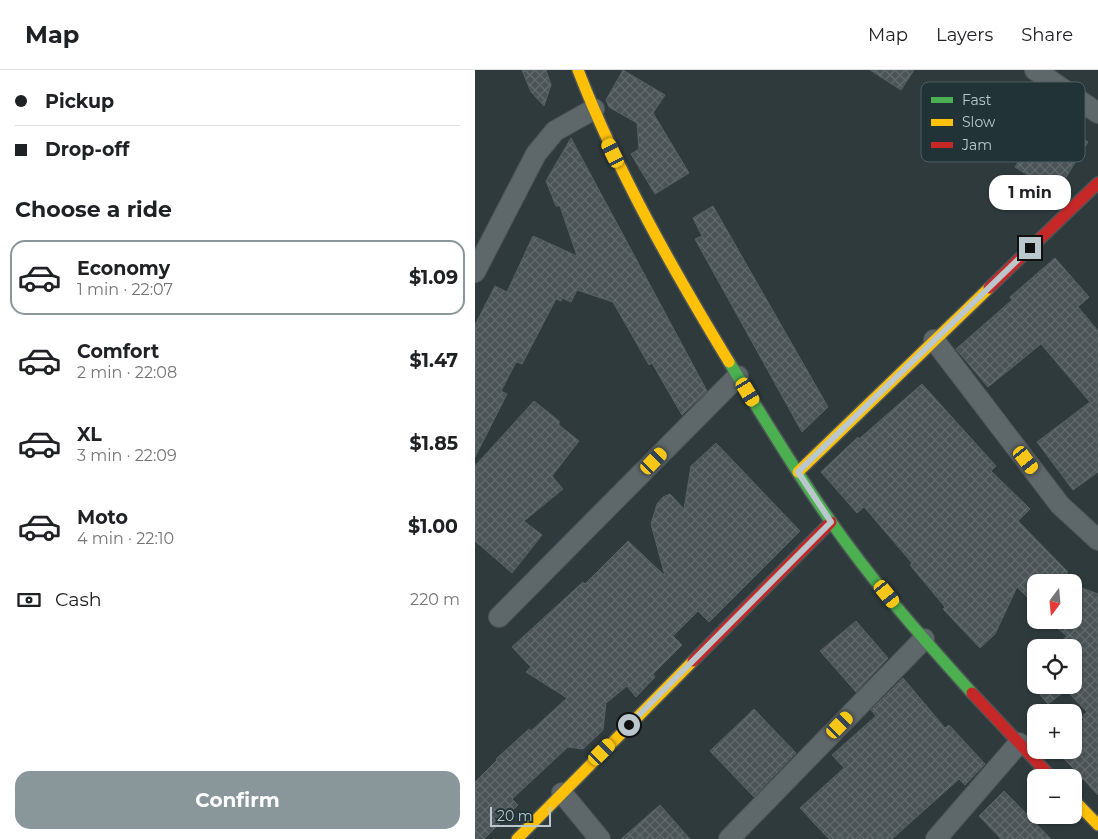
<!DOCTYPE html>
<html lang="en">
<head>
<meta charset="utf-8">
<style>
	body { margin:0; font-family:Montserrat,sans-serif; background:#f6f6f6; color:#202124; height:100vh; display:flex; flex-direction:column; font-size:19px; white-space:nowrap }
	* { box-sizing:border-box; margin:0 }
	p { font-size:16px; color:#757577 }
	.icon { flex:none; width:28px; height:28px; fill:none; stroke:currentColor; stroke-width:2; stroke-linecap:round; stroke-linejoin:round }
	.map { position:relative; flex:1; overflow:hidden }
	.panel { display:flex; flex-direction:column; background:#fff; width:475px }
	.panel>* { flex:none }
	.hud { display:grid; align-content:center; height:110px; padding:0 15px; background:#fff }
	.needle { width:32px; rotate:196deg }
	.tools { position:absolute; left:552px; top:504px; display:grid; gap:10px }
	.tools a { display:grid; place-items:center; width:55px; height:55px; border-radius:10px; background:#fff; box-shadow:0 1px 4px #0004; font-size:25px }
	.scale { position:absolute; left:15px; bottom:12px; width:61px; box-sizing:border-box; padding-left:5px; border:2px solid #bac7cc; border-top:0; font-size:14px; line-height:18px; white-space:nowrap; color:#bac7cc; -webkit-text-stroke:4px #213337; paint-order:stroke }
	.end { position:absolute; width:22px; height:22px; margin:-11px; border:6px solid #bac7cc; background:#111; box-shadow:0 0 0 2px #111 }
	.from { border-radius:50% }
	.bubble { position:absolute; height:35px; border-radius:15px; background:#fff; box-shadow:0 1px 4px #0004; font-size:16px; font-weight:700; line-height:35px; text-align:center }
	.car { position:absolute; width:15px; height:30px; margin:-15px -8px; border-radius:6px; box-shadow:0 0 4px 1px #0007; background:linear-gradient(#f5c518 24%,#345 0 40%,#f5c518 0 76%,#345 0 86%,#f5c518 0) }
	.hud b { display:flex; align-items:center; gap:18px; height:48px; font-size:19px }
	.hud b+b { border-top:1px solid #e0e0e0 }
	.hud i { width:12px; height:12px; background:#202124 }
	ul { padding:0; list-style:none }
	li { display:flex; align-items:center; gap:15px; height:75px; margin:0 10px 8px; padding:0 5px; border:2px solid transparent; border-radius:15px }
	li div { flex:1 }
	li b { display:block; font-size:19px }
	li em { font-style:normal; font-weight:700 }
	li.current { border-color:#89969a }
	li>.icon { width:45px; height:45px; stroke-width:1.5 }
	h2 { padding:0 15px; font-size:22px; line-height:60px }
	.pay { display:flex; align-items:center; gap:12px; height:55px; padding:0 15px; font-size:19px }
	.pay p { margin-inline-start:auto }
	.action { display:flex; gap:10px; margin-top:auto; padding:10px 15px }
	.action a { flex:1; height:58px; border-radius:15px; background:#89969a; color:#fff; font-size:20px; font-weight:700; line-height:58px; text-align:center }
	header { display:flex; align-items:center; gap:30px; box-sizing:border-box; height:70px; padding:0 25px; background:#fff; border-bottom:1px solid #e0e0e0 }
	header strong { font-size:24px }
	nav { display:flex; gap:28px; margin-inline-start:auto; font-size:18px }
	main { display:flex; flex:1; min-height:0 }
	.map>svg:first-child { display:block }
</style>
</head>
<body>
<header>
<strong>Map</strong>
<nav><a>Map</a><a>Layers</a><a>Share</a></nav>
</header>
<main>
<section class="panel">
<div class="hud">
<b><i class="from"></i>Pickup</b>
<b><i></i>Drop-off</b>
</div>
<h2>Choose a ride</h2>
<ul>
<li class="current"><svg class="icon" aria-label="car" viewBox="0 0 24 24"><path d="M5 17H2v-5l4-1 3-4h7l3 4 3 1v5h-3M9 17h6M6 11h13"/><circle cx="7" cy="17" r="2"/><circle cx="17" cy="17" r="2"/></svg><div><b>Economy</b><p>1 min · 22:07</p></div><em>$1.09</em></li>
<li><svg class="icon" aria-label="car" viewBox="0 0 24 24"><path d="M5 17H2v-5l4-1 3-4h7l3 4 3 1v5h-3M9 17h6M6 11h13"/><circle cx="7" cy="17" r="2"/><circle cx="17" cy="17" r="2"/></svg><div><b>Comfort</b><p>2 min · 22:08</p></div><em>$1.47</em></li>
<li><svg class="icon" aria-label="car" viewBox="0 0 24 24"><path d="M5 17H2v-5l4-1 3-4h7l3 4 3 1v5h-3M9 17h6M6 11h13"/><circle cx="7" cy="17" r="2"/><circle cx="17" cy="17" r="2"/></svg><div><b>XL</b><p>3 min · 22:09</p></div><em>$1.85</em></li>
<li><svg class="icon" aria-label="car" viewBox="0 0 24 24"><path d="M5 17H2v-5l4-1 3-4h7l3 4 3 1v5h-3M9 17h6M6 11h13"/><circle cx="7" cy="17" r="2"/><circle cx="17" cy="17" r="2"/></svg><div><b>Moto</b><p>4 min · 22:10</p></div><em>$1.00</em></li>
</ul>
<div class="pay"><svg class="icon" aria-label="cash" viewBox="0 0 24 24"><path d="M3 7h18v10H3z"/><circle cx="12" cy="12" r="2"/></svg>Cash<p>220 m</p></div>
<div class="action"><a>Confirm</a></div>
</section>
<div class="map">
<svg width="623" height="769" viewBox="0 0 623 769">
	<defs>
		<pattern id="building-cross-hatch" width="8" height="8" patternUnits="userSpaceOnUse" patternTransform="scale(1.25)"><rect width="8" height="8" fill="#4a5355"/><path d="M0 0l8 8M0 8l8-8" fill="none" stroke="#626a6c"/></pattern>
	</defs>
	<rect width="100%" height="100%" fill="#2e3a3c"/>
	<g fill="url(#building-cross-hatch)" stroke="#576063">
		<path d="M 47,0 L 71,0 L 76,15 L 69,36 L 56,22 Z"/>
		<path d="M 148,0 L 190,25 L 178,43 L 214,103 L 180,124 L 156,84 L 164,79 L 162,53 L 134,37 L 131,30 Z"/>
		<path d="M 395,0 L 439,0 L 426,20 Z"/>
		<path d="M 571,47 L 613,72 L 581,123 L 540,97 Z"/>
		<path d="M 96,68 L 232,321 L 207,345 L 177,293 L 174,295 L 138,232 L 102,220 L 96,232 L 87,228 L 86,231 L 81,229 L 47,294 L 41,292 L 26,321 L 32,324 L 0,387 L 0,255 L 20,216 L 32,222 L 58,166 L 102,186 L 85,136 L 81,136 L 71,111 Z"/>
		<path d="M 238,136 L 353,337 L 327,362 L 220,169 L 227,166 L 218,148 Z"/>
		<path d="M 580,188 L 614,227 L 603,237 L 623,261 L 623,402 L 598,420 L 562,372 L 615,332 L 566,274 L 513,317 L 481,279 L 537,230 L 535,227 Z"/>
		<path d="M 447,314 L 521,396 L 516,401 L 555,439 L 543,451 L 593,502 L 583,512 L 561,512 L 561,536 L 542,517 L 520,564 L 505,578 L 468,539 L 470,537 L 435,495 L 437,493 L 389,437 L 382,443 L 346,402 L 383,367 L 384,369 Z"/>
		<path d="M 59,331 L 84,351 L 84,355 L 104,371 L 77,406 L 88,419 L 49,451 L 67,465 L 37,503 L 0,471 L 0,396 Z"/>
		<path d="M 241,373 L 325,461 L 234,552 L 223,541 L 198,566 L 207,575 L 178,604 L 180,607 L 161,627 L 152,616 L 131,633 L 128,660 L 108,679 L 93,677 L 37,729 L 43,735 L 9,769 L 0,769 L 0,712 L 22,690 L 21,689 L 54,659 L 56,661 L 92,628 L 51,602 L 56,597 L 37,577 L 108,512 L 110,514 L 153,471 L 190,506 L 176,454 L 182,434 L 188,427 L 195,424 L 209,439 L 216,396 Z"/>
		<path d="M 599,515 L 623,524 L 623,725 L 581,680 L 599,680 L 599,654 L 612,642 L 591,620 L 573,634 L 557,615 L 599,615 L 599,578 L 578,578 L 592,566 L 572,550 L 599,550 Z"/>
		<path d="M 381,551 L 413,588 L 381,622 L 345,581 Z"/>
		<path d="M 428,608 L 470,658 L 474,655 L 510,694 L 490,715 L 484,709 L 417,769 L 354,769 L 325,738 L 369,698 L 357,685 L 401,646 L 396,640 Z"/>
		<path d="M 279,639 L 321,683 L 279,727 L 235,681 Z"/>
		<path d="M 529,721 L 576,769 L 526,769 L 504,746 Z"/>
		<path d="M 185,735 L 215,769 L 146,769 Z"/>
	</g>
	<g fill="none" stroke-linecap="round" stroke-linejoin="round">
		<defs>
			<g id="street">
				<path d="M 560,0 L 623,43"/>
				<path d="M 0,202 L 61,84 L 80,61 L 119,39"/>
				<path d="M 459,270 L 585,435 L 623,470"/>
				<path d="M 24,547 L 263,306"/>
				<path d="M 87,723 L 125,769"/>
				<path d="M 254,769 L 449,569"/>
				<path d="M 461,769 L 544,673"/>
			</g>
			<path id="fast" d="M 254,292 C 292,353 329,416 372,474 C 410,526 454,575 497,623"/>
			<g id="slow">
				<path d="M 103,0 C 143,103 197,198 254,292"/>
				<path d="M 323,402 L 514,218"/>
				<path d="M 599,730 L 623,755"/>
				<path d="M 42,769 L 218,591"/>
			</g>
			<g id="jam">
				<path d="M 514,218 L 623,113"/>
				<path d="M 218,591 L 356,452"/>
				<path d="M 497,623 L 577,708"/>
			</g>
		</defs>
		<use href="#street" stroke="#4d5557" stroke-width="22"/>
		<use href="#fast" stroke="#4d5557" stroke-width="14"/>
		<use href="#slow" stroke="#4d5557" stroke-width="14"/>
		<use href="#jam" stroke="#4d5557" stroke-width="14"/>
		<use href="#street" stroke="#5e676a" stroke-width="20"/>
		<use href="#fast" stroke="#4caf50" stroke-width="11"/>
		<use href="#slow" stroke="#ffc107" stroke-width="11"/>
		<use href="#jam" stroke="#c62828" stroke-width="11"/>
	</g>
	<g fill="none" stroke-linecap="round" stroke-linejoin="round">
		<path stroke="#bac7cc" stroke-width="6" d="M 154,655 L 356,452 L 323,402 L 555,178"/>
	</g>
	<rect x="446" y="12" width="164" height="80" rx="8" fill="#213337" stroke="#4f5f64" stroke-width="1"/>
	<rect x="456" y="27" width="22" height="6" fill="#4caf50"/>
	<rect x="456" y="49" width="22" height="7" fill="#ffc107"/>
	<rect x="456" y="72" width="22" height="6" fill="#c62828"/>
	<g font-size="14" fill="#bac7cc">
		<text x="487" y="35">Fast</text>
		<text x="487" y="57">Slow</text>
		<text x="487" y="80">Jam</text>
	</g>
</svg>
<div class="tools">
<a><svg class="needle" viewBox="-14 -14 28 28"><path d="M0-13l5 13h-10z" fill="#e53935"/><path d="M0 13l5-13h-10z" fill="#757577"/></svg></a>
<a><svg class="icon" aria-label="locate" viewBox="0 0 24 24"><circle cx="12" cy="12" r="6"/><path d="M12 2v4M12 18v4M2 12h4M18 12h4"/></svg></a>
<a>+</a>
<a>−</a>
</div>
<div class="scale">20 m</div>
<i class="end from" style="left:154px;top:655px"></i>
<i class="end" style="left:555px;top:178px"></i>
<div class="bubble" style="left:514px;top:105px;width:82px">1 min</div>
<i class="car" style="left:138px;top:83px;rotate:334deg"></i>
<i class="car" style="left:273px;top:322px;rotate:149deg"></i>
<i class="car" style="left:551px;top:390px;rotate:143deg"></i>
<i class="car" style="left:179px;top:391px;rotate:44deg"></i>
<i class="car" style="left:412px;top:524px;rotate:141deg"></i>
<i class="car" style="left:365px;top:655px;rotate:44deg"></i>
<i class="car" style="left:127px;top:682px;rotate:45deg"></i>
</div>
</main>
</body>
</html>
